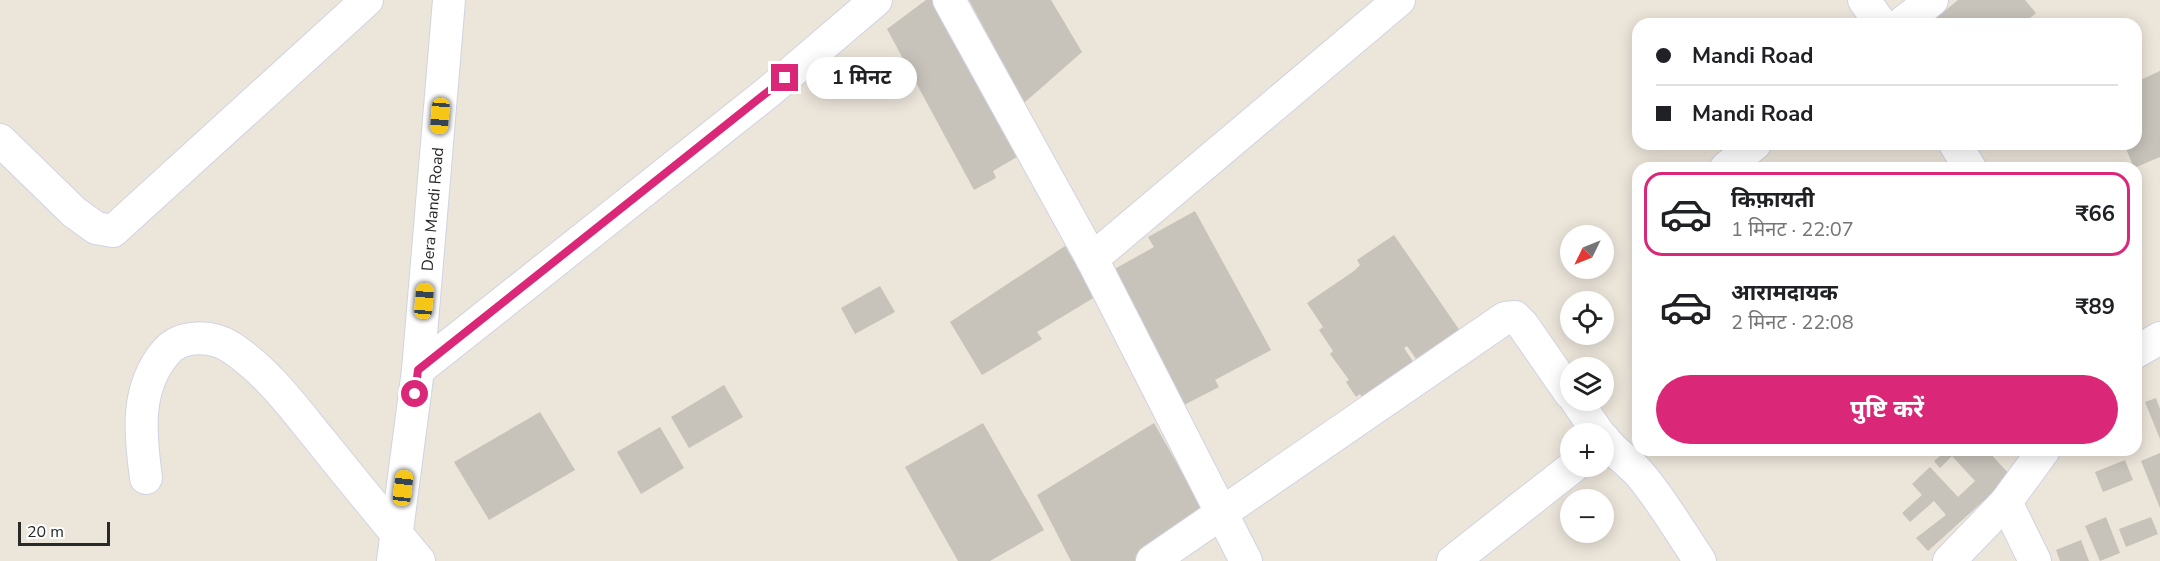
<!DOCTYPE html>
<html lang="hi">
<head>
<meta charset="utf-8">
<style>
	body { margin:0; font-family:"Nunito Sans","Noto Sans Devanagari",sans-serif; background:#f2f2f2; color:#202124; height:100vh; display:flex; flex-direction:column; font-size:22px; white-space:nowrap }
	* { box-sizing:border-box; margin:0 }
	p { font-size:20px; color:#757577 }
	.icon { flex:none; width:33px; height:33px; fill:none; stroke:currentColor; stroke-width:2; stroke-linecap:round; stroke-linejoin:round }
	.map { position:relative; flex:1; overflow:hidden }
	.drawer { position:absolute; left:1632px; top:162px; width:510px; height:294px; display:flex; flex-direction:column; background:#fff; border-radius:18px; box-shadow:0 3px 15px #0003 }
	.drawer>* { flex:none }
	.banner { position:absolute; left:1632px; top:18px; width:510px; height:132px; border-radius:18px; box-shadow:0 3px 15px #0003; display:grid; align-content:center; height:132px; padding:0 24px; background:#fff }
	.needle { width:39px; rotate:227deg }
	.controls { position:absolute; left:1560px; top:225px; display:grid; gap:12px }
	.controls a { display:grid; place-items:center; width:54px; height:54px; border-radius:50%; background:#fff; box-shadow:0 3px 15px #0003; font-size:30px }
	.scale { position:absolute; left:18px; bottom:15px; width:92px; box-sizing:border-box; padding-left:6px; border:3px solid #292929; border-top:0; font-size:16px; line-height:21px; white-space:nowrap; color:#292929; -webkit-text-stroke:4px #fff; paint-order:stroke }
	.end { position:absolute; width:27px; height:27px; margin:-14px; border:8px solid #db2777; background:#fff; box-shadow:0 0 0 3px #fff }
	.from { border-radius:50% }
	.bubble { position:absolute; height:42px; border-radius:21px; background:#fff; box-shadow:0 3px 15px #0003; font-size:20px; font-weight:700; line-height:42px; text-align:center }
	.car { position:absolute; width:18px; height:36px; margin:-18px -9px; border-radius:8px; box-shadow:0 0 4px 2px #0007; background:linear-gradient(#f5c518 24%,#345 0 40%,#f5c518 0 76%,#345 0 86%,#f5c518 0) }
	.banner b { display:flex; align-items:center; gap:21px; height:57px; font-size:22px }
	.banner b+b { border-top:2px solid #e0e0e0 }
	.banner i { width:15px; height:15px; background:#202124 }
	ul { padding:10px 0 0; list-style:none }
	li { display:flex; align-items:center; gap:18px; height:84px; margin:0 12px 9px; padding:0 12px; border:3px solid transparent; border-radius:18px }
	li div { flex:1 }
	li b { display:block; font-size:22px }
	li em { font-style:normal; font-weight:700 }
	li.active { border-color:#db2777 }
	li>.icon { width:54px; height:54px; stroke-width:1.5 }
	.primary-button { display:flex; gap:12px; margin-top:auto; padding:12px 24px }
	.primary-button a { flex:1; height:69px; border-radius:36px; background:#db2777; color:#fff; font-size:24px; font-weight:700; line-height:69px; text-align:center }
	.map>svg:first-child { display:block }
</style>
</head>
<body>
<div class="map">
<svg width="2160" height="561" viewBox="0 0 2160 561">
	<rect width="100%" height="100%" fill="#ece5da"/>
	<g fill="#c7c2ba">
		<path d="M 926,0 L 936,0 L 1020,155 L 993,171 L 996,178 L 974,190 L 887,29 Z"/>
		<path d="M 969,0 L 1051,0 L 1082,52 L 1024,103 Z"/>
		<path d="M 1958,0 L 2025,0 L 2036,13 L 2023,24 L 1929,24 Z"/>
		<path d="M 2160,71 L 2160,157 L 2134,168 L 2124,144 L 2136,144 L 2136,82 Z"/>
		<path d="M 1195,211 L 1271,350 L 1215,380 L 1219,387 L 1184,405 L 1111,271 L 1154,247 L 1148,237 Z"/>
		<path d="M 1394,235 L 1467,341 L 1424,370 L 1407,346 L 1404,348 L 1418,369 L 1367,404 L 1360,394 L 1356,397 L 1346,382 L 1349,380 L 1330,354 L 1333,351 L 1319,330 L 1323,327 L 1307,303 L 1354,271 L 1360,265 L 1357,260 Z"/>
		<path d="M 1065,246 L 1095,297 L 1037,332 L 1042,339 L 982,375 L 950,322 Z"/>
		<path d="M 880,286 L 895,312 L 855,334 L 841,308 Z"/>
		<path d="M 724,385 L 743,417 L 689,448 L 671,417 Z"/>
		<path d="M 2156,398 L 2160,409 L 2160,439 L 2145,402 Z"/>
		<path d="M 540,412 L 575,470 L 489,520 L 454,462 Z"/>
		<path d="M 983,423 L 1044,530 L 990,561 L 958,561 L 905,467 Z"/>
		<path d="M 1154,423 L 1209,520 L 1143,561 L 1071,561 L 1037,495 Z"/>
		<path d="M 660,427 L 684,468 L 641,494 L 617,452 Z"/>
		<path d="M 1947,450 L 1987,450 L 2011,476 L 1928,551 L 1916,538 L 1946,515 L 1934,501 L 1910,522 L 1902,513 L 1922,495 L 1912,484 L 1930,467 L 1958,497 L 1975,481 L 1952,456 L 1940,468 L 1934,461 Z"/>
		<path d="M 2160,453 L 2160,508 L 2141,461 Z"/>
		<path d="M 2125,460 L 2133,480 L 2103,492 L 2095,472 Z"/>
		<path d="M 2106,517 L 2120,553 L 2100,561 L 2085,526 Z"/>
		<path d="M 2151,517 L 2158,534 L 2126,547 L 2119,529 Z"/>
		<path d="M 2081,540 L 2089,561 L 2060,561 L 2056,550 Z"/>
	</g>
	<g fill="none" stroke-linecap="round" stroke-linejoin="round">
		<defs>
			<g id="minor">
				<path d="M 949,0 L 1092,259 L 1246,561"/>
				<path d="M 1864,0 L 1881,24"/>
				<path d="M 1901,24 L 1932,0"/>
				<path d="M 0,140 L 74,212 L 96,228 L 113,231 L 367,0"/>
				<path d="M 1955,144 L 1970,168"/>
				<path d="M 1726,168 L 1755,144"/>
				<path d="M 1092,259 L 1399,0"/>
				<path d="M 2136,352 L 2160,338"/>
				<path d="M 418,370 L 767,93 L 876,0"/>
				<path d="M 1576,400 L 1599,434"/>
				<path d="M 1604,439 C 1613,452 1627,460 1638,472 C 1661,498 1680,532 1700,561"/>
				<path d="M 146,478 C 140,434 135,388 166,352 C 181,334 213,335 232,348 C 268,372 294,408 321,441 C 353,481 386,521 419,561"/>
				<path d="M 2006,502 L 2035,561"/>
				<path d="M 393,561 L 418,370 L 449,0"/>
				<path d="M 1152,561 L 1505,318 L 1515,317 L 1522,324 L 1570,393"/>
				<path d="M 1453,561 L 1574,466"/>
				<path d="M 1949,561 L 2006,502 L 2044,450"/>
			</g>
		</defs>
		<use href="#minor" stroke="#d0d3e2" stroke-width="34"/>
		<use href="#minor" stroke="#fff" stroke-width="32"/>
	</g>
	<g fill="none" stroke-linecap="round" stroke-linejoin="round">
		<path stroke="#db2777" stroke-width="8" d="M 415,394 L 418,370 L 785,78"/>
	</g>
	<g text-anchor="middle" stroke-width="4.5" stroke-linejoin="round" paint-order="stroke">
		<g font-size="16" fill="#292929" stroke="#fff">
			<text transform="translate(432 209) rotate(-85)" y="6">Dera Mandi Road</text>
		</g>
	</g>
</svg>
<div class="controls">
<a><svg class="needle" viewBox="-14 -14 28 28"><path d="M0-13l5 13h-10z" fill="#e53935"/><path d="M0 13l5-13h-10z" fill="#757577"/></svg></a>
<a><svg class="icon" aria-label="locate" viewBox="0 0 24 24"><circle cx="12" cy="12" r="6"/><path d="M12 2v4M12 18v4M2 12h4M18 12h4"/></svg></a>
<a><svg class="icon" aria-label="layers" viewBox="0 0 24 24"><path d="M12 4l9 5-9 5-9-5zM3 14l9 5 9-5"/></svg></a>
<a>+</a>
<a>−</a>
</div>
<div class="scale">20 m</div>
<i class="end from" style="left:415px;top:394px"></i>
<i class="end" style="left:785px;top:78px"></i>
<div class="bubble" style="left:806px;top:57px;width:111px">1 मिनट</div>
<i class="car" style="left:440px;top:116px;rotate:185deg"></i>
<i class="car" style="left:424px;top:301px;rotate:5deg"></i>
<i class="car" style="left:403px;top:488px;rotate:7deg"></i>
<div class="banner">
<b><i class="from"></i>Mandi Road</b>
<b><i></i>Mandi Road</b>
</div>
<section class="drawer">
<ul>
<li class="active"><svg class="icon" aria-label="car" viewBox="0 0 24 24"><path d="M5 17H2v-5l4-1 3-4h7l3 4 3 1v5h-3M9 17h6M6 11h13"/><circle cx="7" cy="17" r="2"/><circle cx="17" cy="17" r="2"/></svg><div><b>किफ़ायती</b><p>1 मिनट · 22:07</p></div><em>₹66</em></li>
<li><svg class="icon" aria-label="car" viewBox="0 0 24 24"><path d="M5 17H2v-5l4-1 3-4h7l3 4 3 1v5h-3M9 17h6M6 11h13"/><circle cx="7" cy="17" r="2"/><circle cx="17" cy="17" r="2"/></svg><div><b>आरामदायक</b><p>2 मिनट · 22:08</p></div><em>₹89</em></li>
</ul>
<div class="primary-button"><a>पुष्टि करें</a></div>
</section>
</div>
</body>
</html>
